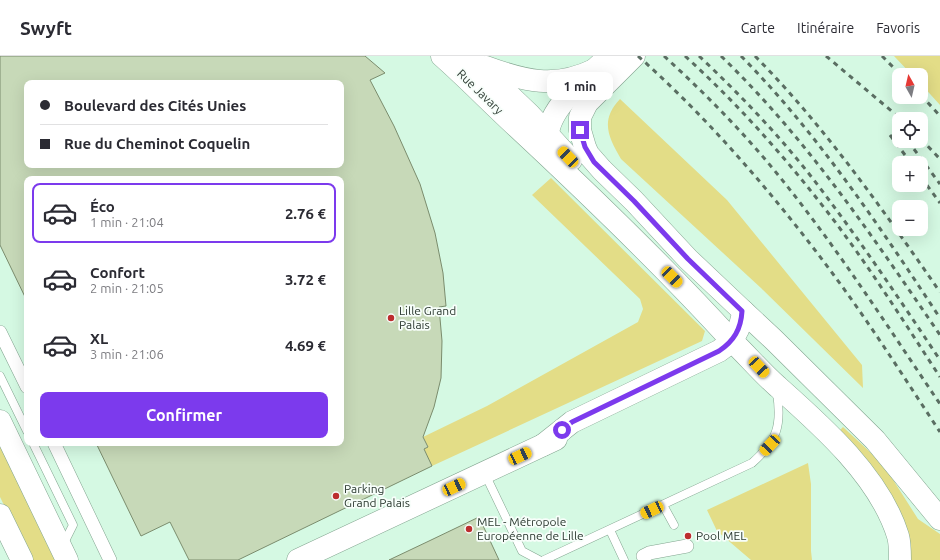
<!DOCTYPE html>
<html lang="fr">
<head>
<meta charset="utf-8">
<style>
	body { margin:0; font-family:Ubuntu,sans-serif; background:#f7f7f7; color:#2b2b33; height:100vh; display:flex; flex-direction:column; font-size:15px; white-space:nowrap }
	* { box-sizing:border-box; margin:0 }
	p { font-size:13px; color:#7c7c81 }
	.icon { flex:none; width:22px; height:22px; fill:none; stroke:currentColor; stroke-width:2; stroke-linecap:round; stroke-linejoin:round }
	.map { position:relative; flex:1; overflow:hidden }
	.panel { position:absolute; left:24px; top:120px; width:320px; height:270px; display:flex; flex-direction:column; background:#fff; border-radius:8px; box-shadow:0 4px 16px #0002 }
	.panel>* { flex:none }
	.top-card { position:absolute; left:24px; top:24px; width:320px; height:88px; border-radius:8px; box-shadow:0 4px 16px #0002; display:grid; align-content:center; height:88px; padding:0 16px; background:#fff }
	.needle { width:26px; rotate:352deg }
	.tools { position:absolute; left:892px; top:12px; display:grid; gap:8px }
	.tools a { display:grid; place-items:center; width:36px; height:36px; border-radius:8px; background:#fff; box-shadow:0 4px 16px #0002; font-size:20px }
	.end { position:absolute; width:18px; height:18px; margin:-9px; border:5px solid #7c3aed; background:#fff; box-shadow:0 0 0 2px #fff }
	.from { border-radius:50% }
	.bubble { position:absolute; height:28px; border-radius:8px; background:#fff; box-shadow:0 4px 16px #0002; font-size:13px; font-weight:600; line-height:28px; text-align:center }
	.car { position:absolute; width:12px; height:24px; margin:-12px -6px; border-radius:5px; box-shadow:0 0 3px 1px #0007; background:linear-gradient(#f5c518 24%,#345 0 40%,#f5c518 0 76%,#345 0 86%,#f5c518 0) }
	.top-card b { display:flex; align-items:center; gap:14px; height:38px; font-size:15px }
	.top-card b+b { border-top:1px solid #e1e1e2 }
	.top-card i { width:10px; height:10px; background:#2b2b33 }
	ul { padding:7px 0 0; list-style:none }
	li { display:flex; align-items:center; gap:12px; height:60px; margin:0 8px 6px; padding:0 8px; border:2px solid transparent; border-radius:8px }
	li div { flex:1 }
	li b { display:block; font-size:15px }
	li em { font-style:normal; font-weight:600 }
	li.active { border-color:#7c3aed }
	li>.icon { width:36px; height:36px; stroke-width:1.5 }
	.button { display:flex; gap:8px; margin-top:auto; padding:8px 16px }
	.button a { flex:1; height:46px; border-radius:8px; background:#7c3aed; color:#fff; font-size:16px; font-weight:600; line-height:46px; text-align:center }
	header { display:flex; align-items:center; gap:24px; box-sizing:border-box; height:56px; padding:0 20px; background:#fff; border-bottom:1px solid #e1e1e2 }
	header strong { font-size:19px }
	nav { display:flex; gap:22px; margin-inline-start:auto; font-size:14px }
	.map>svg:first-child { display:block }
</style>
</head>
<body>
<header>
<strong>Swyft</strong>
<nav><a>Carte</a><a>Itinéraire</a><a>Favoris</a></nav>
</header>
<div class="map">
<svg width="940" height="504" viewBox="0 0 940 504">
	<rect width="100%" height="100%" fill="#d5f9e3"/>
	<g fill="#e3dd87">
		<path d="M 894,0 L 940,0 L 940,49 L 921,28 L 921,19 L 912,19 Z"/>
		<path d="M 620,43 L 727,144 L 862,309 L 863,332 L 761,232 L 621,103 C 608,81 600,64 620,43 Z"/>
		<path d="M 551,122 L 705,275 L 702,285 L 432,410 L 424,393 L 428,391 L 423,381 L 487,350 L 638,266 L 643,253 L 640,243 L 532,139 Z"/>
		<path d="M 843,371 L 883,408 L 918,463 L 940,478 L 940,504 L 907,504 L 837,377 Z"/>
		<path d="M 0,386 L 57,504 L 31,504 L 0,441 Z"/>
		<path d="M 808,407 L 811,428 L 811,495 L 812,504 L 751,504 L 717,475 L 707,454 Z"/>
	</g>
	<g fill="#c7d9b8" stroke="#7b8c6d" fill-rule="evenodd">
		<path d="M 0,0 L 365,0 L 385,17 L 370,24 L 394,70 L 420,128 L 435,177 L 443,217 L 446,250 L 439,251 L 442,285 L 441,322 L 434,351 L 423,381 L 428,391 L 424,393 L 432,410 L 238,504 L 189,504 L 170,466 L 141,480 L 96,387 L 341,387 L 341,123 L 27,123 L 27,245 L 0,189 ZM 27,27 L 341,27 L 341,109 L 27,109 Z"/>
		<path d="M 479,461 L 499,504 L 389,504 L 429,485 Z"/>
	</g>
	<g fill="none" stroke-linecap="round" stroke-linejoin="round">
		<defs>
			<g id="service">
				<path d="M 0,320 L 27,375"/>
				<path d="M 33,387 L 73,469 L 63,489"/>
				<path d="M 485,418 L 522,495 L 539,504"/>
				<path d="M 663,449 L 674,469"/>
				<path d="M 610,474 L 624,504"/>
				<path d="M 544,504 L 752,407 C 777,385 782,370 777,337"/>
			</g>
			<g id="pedestrian">
				<path d="M 0,276 L 27,331"/>
				<path d="M 54,387 L 110,504"/>
				<path d="M 645,504 L 643,500 L 649,497 L 687,490"/>
			</g>
			<g id="secondary">
				<path d="M 442,0 C 468,23 492,48 517,71 C 591,140 664,210 732,285"/>
				<path d="M 468,0 L 529,58 L 571,104"/>
				<path d="M 486,11 C 524,25 555,33 594,14"/>
				<path d="M 549,91 C 549,87 547,82 548,78 C 550,50 590,19 609,0"/>
				<path d="M 543,389 L 572,366 L 719,295 C 734,285 741,273 743,255 L 688,203 L 634,145 L 602,114 L 588,98 L 585,91 L 580,74 L 580,61 L 587,47 L 634,0"/>
				<path d="M 298,504 L 556,383"/>
			</g>
			<g id="primary">
				<path d="M 0,365 L 67,504"/>
				<path d="M 0,459 L 22,504"/>
			</g>
			<g id="trunk">
				<path d="M 743,255 L 774,284 L 875,384 L 940,463"/>
				<path d="M 732,285 C 747,299 761,316 777,330 C 822,370 880,421 898,480 C 900,487 900,496 900,504"/>
			</g>
		</defs>
		<use href="#service" stroke="#83a590" stroke-width="9"/>
		<use href="#pedestrian" stroke="#83a590" stroke-width="14"/>
		<use href="#secondary" stroke="#83a590" stroke-width="23"/>
		<use href="#primary" stroke="#83a590" stroke-width="23"/>
		<use href="#trunk" stroke="#83a590" stroke-width="23"/>
		<use href="#service" stroke="#fff" stroke-width="8"/>
		<use href="#pedestrian" stroke="#fff" stroke-width="13"/>
		<use href="#secondary" stroke="#fff" stroke-width="22"/>
		<use href="#primary" stroke="#fff" stroke-width="22"/>
		<use href="#trunk" stroke="#fff" stroke-width="22"/>
		<g stroke="#5a6e62" stroke-width="3" stroke-dasharray="5 5" stroke-linecap="butt">
			<path d="M 638,0 C 711,65 775,140 833,218 C 871,269 905,323 940,376"/>
			<path d="M 664,0 C 708,40 750,83 787,130 C 842,199 890,274 940,348"/>
			<path d="M 685,0 C 738,48 785,101 829,158 C 869,210 904,266 940,321"/>
			<path d="M 699,0 C 746,44 791,92 829,144 C 868,196 904,250 940,304"/>
			<path d="M 721,0 C 807,83 873,181 940,279"/>
			<path d="M 741,0 C 818,78 880,171 940,262"/>
			<path d="M 755,0 C 826,72 883,154 940,236"/>
			<path d="M 826,0 L 901,63"/>
			<path d="M 882,0 L 901,19"/>
			<path d="M 921,39 L 940,60"/>
			<path d="M 890,79 L 911,107"/>
			<path d="M 921,83 L 940,103"/>
			<path d="M 908,85 L 940,128"/>
			<path d="M 921,121 L 940,147"/>
		</g>
	</g>
	<g fill="none" stroke-linecap="round" stroke-linejoin="round">
		<path stroke="#7c3aed" stroke-width="5" d="M 562,374 L 572,366 L 719,295 C 734,285 741,273 742,255 L 688,203 L 634,145 L 594,106 L 585,91 L 580,74"/>
	</g>
	<g fill="#bc2d2e" stroke="#f7fefa" stroke-width="1.5">
		<circle cx="391" cy="262" r="4"/>
		<circle cx="336" cy="440" r="4"/>
		<circle cx="469" cy="473" r="4"/>
		<circle cx="688" cy="480" r="4"/>
	</g>
	<g text-anchor="middle" stroke-width="3.5" stroke-linejoin="round" paint-order="stroke">
		<g font-size="12" fill="#2c3a31" stroke="#f7fefa">
			<text transform="translate(480 36) rotate(44)" y="4">Rue Javary</text>
		</g>
		<g font-size="12" fill="#2c3a31" stroke="#f7fefa" text-anchor="start">
			<text x="399" y="259">Lille Grand<tspan x="399" dy="14">Palais</tspan></text>
			<text x="344" y="437">Parking<tspan x="344" dy="14">Grand Palais</tspan></text>
			<text x="477" y="470">MEL - Métropole<tspan x="477" dy="14">Européenne de Lille</tspan></text>
			<text x="696" y="484">Pool MEL</text>
		</g>
	</g>
</svg>
<div class="tools">
<a><svg class="needle" viewBox="-14 -14 28 28"><path d="M0-13l5 13h-10z" fill="#e53935"/><path d="M0 13l5-13h-10z" fill="#7c7c81"/></svg></a>
<a><svg class="icon" aria-label="locate" viewBox="0 0 24 24"><circle cx="12" cy="12" r="6"/><path d="M12 2v4M12 18v4M2 12h4M18 12h4"/></svg></a>
<a>+</a>
<a>−</a>
</div>
<i class="end from" style="left:562px;top:374px"></i>
<i class="end" style="left:580px;top:74px"></i>
<div class="bubble" style="left:547px;top:16px;width:66px">1 min</div>
<i class="car" style="left:568px;top:101px;rotate:316deg"></i>
<i class="car" style="left:672px;top:221px;rotate:135deg"></i>
<i class="car" style="left:759px;top:311px;rotate:137deg"></i>
<i class="car" style="left:770px;top:389px;rotate:223deg"></i>
<i class="car" style="left:520px;top:400px;rotate:65deg"></i>
<i class="car" style="left:454px;top:431px;rotate:65deg"></i>
<i class="car" style="left:652px;top:454px;rotate:245deg"></i>
<div class="top-card">
<b><i class="from"></i>Boulevard des Cités Unies</b>
<b><i></i>Rue du Cheminot Coquelin</b>
</div>
<section class="panel">
<ul>
<li class="active"><svg class="icon" aria-label="car" viewBox="0 0 24 24"><path d="M5 17H2v-5l4-1 3-4h7l3 4 3 1v5h-3M9 17h6M6 11h13"/><circle cx="7" cy="17" r="2"/><circle cx="17" cy="17" r="2"/></svg><div><b>Éco</b><p>1 min · 21:04</p></div><em>2.76 €</em></li>
<li><svg class="icon" aria-label="car" viewBox="0 0 24 24"><path d="M5 17H2v-5l4-1 3-4h7l3 4 3 1v5h-3M9 17h6M6 11h13"/><circle cx="7" cy="17" r="2"/><circle cx="17" cy="17" r="2"/></svg><div><b>Confort</b><p>2 min · 21:05</p></div><em>3.72 €</em></li>
<li><svg class="icon" aria-label="car" viewBox="0 0 24 24"><path d="M5 17H2v-5l4-1 3-4h7l3 4 3 1v5h-3M9 17h6M6 11h13"/><circle cx="7" cy="17" r="2"/><circle cx="17" cy="17" r="2"/></svg><div><b>XL</b><p>3 min · 21:06</p></div><em>4.69 €</em></li>
</ul>
<div class="button"><a>Confirmer</a></div>
</section>
</div>
</body>
</html>
